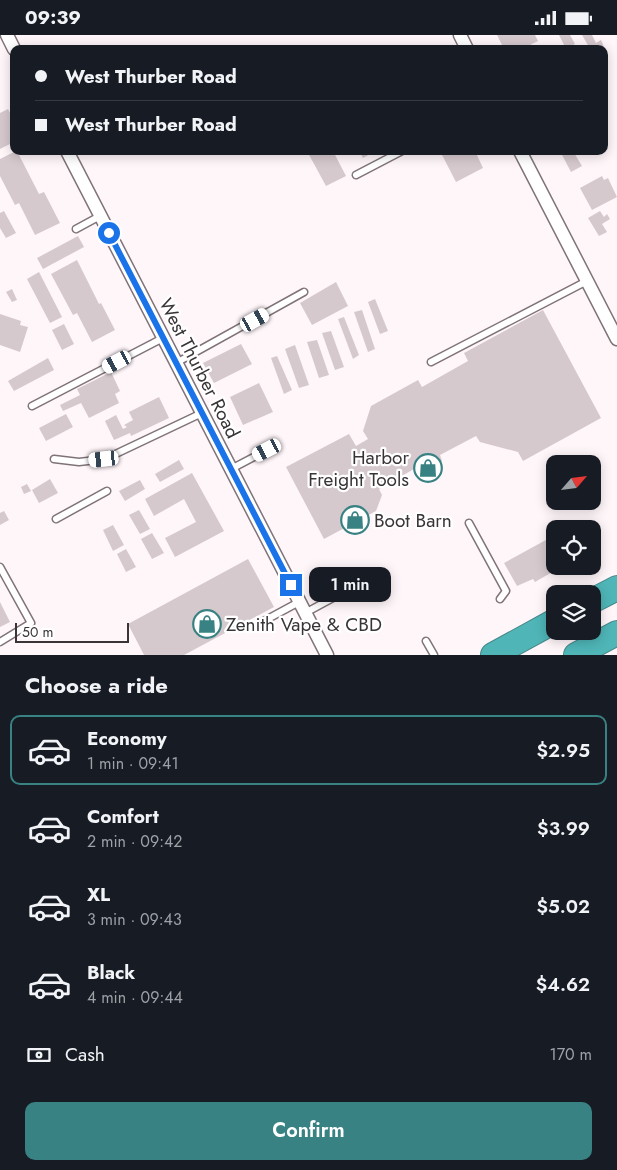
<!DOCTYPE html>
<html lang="en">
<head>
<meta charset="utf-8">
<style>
	body { margin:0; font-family:Jost,sans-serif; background:#20242c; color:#f1f3f6; height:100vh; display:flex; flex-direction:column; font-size:19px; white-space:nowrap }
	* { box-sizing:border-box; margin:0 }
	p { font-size:16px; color:#9ea1a6 }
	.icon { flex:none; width:28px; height:28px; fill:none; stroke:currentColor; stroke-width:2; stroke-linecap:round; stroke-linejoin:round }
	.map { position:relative; height:620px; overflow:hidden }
	.side { display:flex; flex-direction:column; background:#171b24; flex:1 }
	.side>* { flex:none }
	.top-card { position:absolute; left:10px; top:10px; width:598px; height:110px; border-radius:10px; box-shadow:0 2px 12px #0003; display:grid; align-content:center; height:110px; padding:0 25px; background:#171b24 }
	.needle { width:32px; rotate:62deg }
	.fabs { position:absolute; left:546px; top:420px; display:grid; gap:10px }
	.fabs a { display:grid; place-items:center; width:55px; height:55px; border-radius:10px; background:#171b24; box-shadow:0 2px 12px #0003; font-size:25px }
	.scale { position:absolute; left:15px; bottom:12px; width:114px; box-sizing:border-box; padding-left:5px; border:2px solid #393436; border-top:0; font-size:14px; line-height:18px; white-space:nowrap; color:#393436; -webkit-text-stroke:4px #fff; paint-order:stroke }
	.end { position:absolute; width:22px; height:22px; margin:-11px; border:6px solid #1a73e8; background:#fff; box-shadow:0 0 0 2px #fff }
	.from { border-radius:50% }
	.bubble { position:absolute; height:35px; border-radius:10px; background:#171b24; box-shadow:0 2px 12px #0003; font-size:16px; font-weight:600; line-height:35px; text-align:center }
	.car { position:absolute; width:15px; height:30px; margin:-15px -8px; border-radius:6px; box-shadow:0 0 4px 1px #0007; background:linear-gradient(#fff 24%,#345 0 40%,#fff 0 76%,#345 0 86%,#fff 0) }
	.top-card b { display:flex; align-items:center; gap:18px; height:48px; font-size:19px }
	.top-card b+b { border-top:1px solid #363941 }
	.top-card i { width:12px; height:12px; background:#f1f3f6 }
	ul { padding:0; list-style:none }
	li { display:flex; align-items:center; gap:15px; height:70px; margin:0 10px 8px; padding:0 15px; border:2px solid transparent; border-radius:10px }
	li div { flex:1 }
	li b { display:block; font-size:19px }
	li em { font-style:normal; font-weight:600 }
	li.selected { border-color:#398283 }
	li>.icon { width:45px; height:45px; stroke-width:1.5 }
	h2 { padding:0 25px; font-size:22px; line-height:60px }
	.pay { display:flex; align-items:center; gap:12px; height:55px; padding:0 25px; font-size:19px }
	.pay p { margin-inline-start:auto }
	.button { display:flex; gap:10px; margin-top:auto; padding:10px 25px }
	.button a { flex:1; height:58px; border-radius:10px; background:#398283; color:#fff; font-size:20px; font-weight:600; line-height:58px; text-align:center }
	.status { display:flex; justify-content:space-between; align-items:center; height:35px; padding:0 25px; background:#171b24; direction:ltr }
	.status svg { height:14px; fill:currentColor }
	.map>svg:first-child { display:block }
</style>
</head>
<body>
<div class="status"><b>09:39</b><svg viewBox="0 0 49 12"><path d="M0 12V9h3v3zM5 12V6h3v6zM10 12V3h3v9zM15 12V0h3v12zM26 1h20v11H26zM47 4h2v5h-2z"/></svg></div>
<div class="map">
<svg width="617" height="620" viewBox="0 0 617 620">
	<rect width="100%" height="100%" fill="#fff6fa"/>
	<g fill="#d6c9ce">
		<path d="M 497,0 L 535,0 L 538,6 L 522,14 L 504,14 Z"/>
		<path d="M 559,0 L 570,0 L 575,9 L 566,14 Z"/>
		<path d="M 582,0 L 592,0 L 596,8 L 601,5 L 605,14 L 586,14 L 589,12 Z"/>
		<path d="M 105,10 L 108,14 L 96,14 Z"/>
		<path d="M 8,74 L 14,85 L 14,107 L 0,114 L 0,78 Z"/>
		<path d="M 16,116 L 17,116 L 39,159 L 44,157 L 60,188 L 35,200 L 19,168 L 15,170 L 0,141 L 0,124 Z"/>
		<path d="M 307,116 L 333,116 L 346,141 L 326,151 Z"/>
		<path d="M 359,116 L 375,116 L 363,123 Z"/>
		<path d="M 440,116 L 475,116 L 483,133 L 456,147 Z"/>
		<path d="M 560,116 L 567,116 L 568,119 L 573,116 L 582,131 L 571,137 Z"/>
		<path d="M 602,141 L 604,145 L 608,143 L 617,162 L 592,175 L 580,153 Z"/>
		<path d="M 4,176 L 16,198 L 6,203 L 0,193 L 0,178 Z"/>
		<path d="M 600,176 L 604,182 L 607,179 L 610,184 L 602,189 L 607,197 L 599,201 L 588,183 Z"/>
		<path d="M 78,201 L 84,212 L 43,234 L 37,223 Z"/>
		<path d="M 77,225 L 99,269 L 101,268 L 115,295 L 92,307 L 77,278 L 73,280 L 51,239 Z"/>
		<path d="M 39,237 L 62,282 L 50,288 L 27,244 Z"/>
		<path d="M 336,247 L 348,271 L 312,290 L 300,268 Z"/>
		<path d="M 12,254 L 17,265 L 12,267 L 6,257 Z"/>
		<path d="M 375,264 L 388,296 L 380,299 L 368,267 Z"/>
		<path d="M 362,275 L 375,314 L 368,317 L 354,277 Z"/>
		<path d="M 543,275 L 601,383 L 523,426 L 518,417 L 480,407 L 476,401 L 440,420 L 442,426 L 417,440 L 414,434 L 379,454 L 382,460 L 376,476 L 324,504 L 286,432 L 349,399 L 356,411 L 368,404 L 363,396 L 371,371 L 418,345 L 422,352 L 468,326 L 464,318 Z"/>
		<path d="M 0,279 L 21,286 L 20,290 L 28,292 L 20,317 L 0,310 Z"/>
		<path d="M 344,282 L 359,320 L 353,324 L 338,284 Z"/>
		<path d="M 64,289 L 74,309 L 62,315 L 52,295 Z"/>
		<path d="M 331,296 L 344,332 L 335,335 L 322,298 Z"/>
		<path d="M 317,305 L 329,340 L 319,343 L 307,307 Z"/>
		<path d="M 241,309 L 252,329 L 214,348 L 203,328 Z"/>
		<path d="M 295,310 L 309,350 L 299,353 L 285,314 Z"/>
		<path d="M 277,321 L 292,355 L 284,359 L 271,323 Z"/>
		<path d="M 48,323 L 54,335 L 14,356 L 8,346 Z"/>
		<path d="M 111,337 L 120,356 L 115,359 L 119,368 L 89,383 L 81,368 L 63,376 L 60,370 L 80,360 L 77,354 Z"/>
		<path d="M 259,348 L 273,377 L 243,390 L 230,362 Z"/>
		<path d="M 159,362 L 169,383 L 131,401 L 130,398 L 114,405 L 105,386 L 116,380 L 123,394 L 127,392 L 124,390 L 133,385 L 129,377 Z"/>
		<path d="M 66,379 L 73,392 L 46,406 L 39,393 Z"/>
		<path d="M 179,425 L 184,434 L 160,447 L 155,439 Z"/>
		<path d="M 192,438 L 224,496 L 175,522 L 165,503 L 196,487 L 184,464 L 154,481 L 145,464 Z"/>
		<path d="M 50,444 L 58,458 L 39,468 L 32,455 Z"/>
		<path d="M 140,445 L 145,454 L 125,466 L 119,456 Z"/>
		<path d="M 27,449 L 31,456 L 24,459 L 21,452 Z"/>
		<path d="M 139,475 L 150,494 L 140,499 L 129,480 Z"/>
		<path d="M 4,476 L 9,485 L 0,490 L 0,478 Z"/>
		<path d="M 113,490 L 124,510 L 113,516 L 103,495 Z"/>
		<path d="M 152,498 L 164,518 L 152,524 L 141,504 Z"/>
		<path d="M 555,500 L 555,533 L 553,534 L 554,536 L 535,547 L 533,544 L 517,551 L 504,528 Z"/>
		<path d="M 126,514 L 136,532 L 126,537 L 117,519 Z"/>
		<path d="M 248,524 L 274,572 L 184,620 L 144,620 L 128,589 Z"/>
		<path d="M 0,567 L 10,587 L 0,592 Z"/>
	</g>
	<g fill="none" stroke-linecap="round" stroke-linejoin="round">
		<defs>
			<g id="lane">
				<path d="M 356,140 L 402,116"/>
				<path d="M 76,194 L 100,181"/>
				<path d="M 431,327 L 587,246"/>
				<path d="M 176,328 L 304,257"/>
				<path d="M 32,371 L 163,303"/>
				<path d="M 54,424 L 79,427 L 105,424 L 202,378"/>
				<path d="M 231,434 L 267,415"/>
				<path d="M 56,484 L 107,456"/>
				<path d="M 469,488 L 506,556 L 500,564"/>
				<path d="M 0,532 L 31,588 L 0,607"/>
				<path d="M 305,578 L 342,558"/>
				<path d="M 262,587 L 299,567"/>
				<path d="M 426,606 L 434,620"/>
			</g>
			<g id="street">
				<path d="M 7,0 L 14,14"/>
				<path d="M 460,0 L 467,14"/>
				<path d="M 67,116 L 327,620"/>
				<path d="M 520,116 L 617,304"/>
			</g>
			<g id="highway">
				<path d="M 592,566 L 617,553"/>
				<path d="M 493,620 L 555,586"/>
				<path d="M 576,620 L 617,598"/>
			</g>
		</defs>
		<use href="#lane" stroke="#7f7378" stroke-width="9"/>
		<use href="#street" stroke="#7f7378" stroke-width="15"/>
		<use href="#highway" stroke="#47888a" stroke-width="26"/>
		<use href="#lane" stroke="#fff" stroke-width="6"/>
		<use href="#street" stroke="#fff" stroke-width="12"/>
		<use href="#highway" stroke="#4fb5b7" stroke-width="24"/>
	</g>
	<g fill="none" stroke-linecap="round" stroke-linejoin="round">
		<path stroke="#1a73e8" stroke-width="6" d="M 109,198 L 291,550"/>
	</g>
	<defs>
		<symbol id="shop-ring" viewBox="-11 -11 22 22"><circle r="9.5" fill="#fff" stroke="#398283" stroke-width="1.5"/><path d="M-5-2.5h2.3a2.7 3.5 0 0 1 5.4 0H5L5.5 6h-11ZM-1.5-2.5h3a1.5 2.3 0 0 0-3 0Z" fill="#398283"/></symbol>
	</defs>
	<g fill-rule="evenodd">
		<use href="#shop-ring" x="412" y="417" width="32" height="32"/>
		<use href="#shop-ring" x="339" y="469" width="32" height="32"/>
		<use href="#shop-ring" x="191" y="573" width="32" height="32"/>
	</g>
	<g text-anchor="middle" stroke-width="4.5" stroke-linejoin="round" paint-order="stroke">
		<g font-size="19" fill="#393436" stroke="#fff">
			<text transform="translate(200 333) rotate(63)" y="7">West Thurber Road</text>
		</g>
		<g font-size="19" fill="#393436" stroke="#fff" text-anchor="start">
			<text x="409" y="429" text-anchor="end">Harbor<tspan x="409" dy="22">Freight Tools</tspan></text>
			<text x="374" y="492">Boot Barn</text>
			<text x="226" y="596">Zenith Vape &amp; CBD</text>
		</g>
	</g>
</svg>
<div class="fabs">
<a><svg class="needle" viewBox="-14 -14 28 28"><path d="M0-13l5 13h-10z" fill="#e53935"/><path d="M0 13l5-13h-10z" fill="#9ea1a6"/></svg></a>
<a><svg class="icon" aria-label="locate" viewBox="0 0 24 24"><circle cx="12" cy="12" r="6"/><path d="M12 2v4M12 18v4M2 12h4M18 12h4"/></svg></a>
<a><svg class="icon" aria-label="layers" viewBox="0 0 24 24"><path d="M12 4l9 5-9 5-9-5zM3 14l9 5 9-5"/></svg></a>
</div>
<div class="scale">50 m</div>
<i class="end from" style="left:109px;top:198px"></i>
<i class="end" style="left:291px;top:550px"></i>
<div class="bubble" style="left:309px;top:532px;width:82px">1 min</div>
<i class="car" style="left:255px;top:285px;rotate:61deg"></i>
<i class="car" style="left:117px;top:327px;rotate:242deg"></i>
<i class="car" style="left:267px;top:415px;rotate:243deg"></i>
<i class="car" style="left:104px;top:424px;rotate:264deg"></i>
<div class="top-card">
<b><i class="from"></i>West Thurber Road</b>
<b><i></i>West Thurber Road</b>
</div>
</div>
<section class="side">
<h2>Choose a ride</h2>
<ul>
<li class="selected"><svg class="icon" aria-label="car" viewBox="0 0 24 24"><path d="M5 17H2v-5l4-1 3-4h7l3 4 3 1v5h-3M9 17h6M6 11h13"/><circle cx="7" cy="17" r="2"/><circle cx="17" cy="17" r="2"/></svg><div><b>Economy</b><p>1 min · 09:41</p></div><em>$2.95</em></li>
<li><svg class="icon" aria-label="car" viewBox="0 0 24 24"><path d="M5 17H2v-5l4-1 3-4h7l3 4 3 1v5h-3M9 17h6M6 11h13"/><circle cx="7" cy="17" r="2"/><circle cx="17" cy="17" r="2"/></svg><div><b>Comfort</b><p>2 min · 09:42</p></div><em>$3.99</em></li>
<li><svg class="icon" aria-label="car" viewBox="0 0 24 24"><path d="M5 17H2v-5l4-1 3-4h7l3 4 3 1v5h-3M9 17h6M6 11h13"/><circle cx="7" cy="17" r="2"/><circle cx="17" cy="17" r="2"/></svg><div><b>XL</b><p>3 min · 09:43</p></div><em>$5.02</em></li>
<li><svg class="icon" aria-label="car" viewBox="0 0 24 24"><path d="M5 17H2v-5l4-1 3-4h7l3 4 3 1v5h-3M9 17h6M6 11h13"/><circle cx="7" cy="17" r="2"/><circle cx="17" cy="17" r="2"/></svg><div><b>Black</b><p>4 min · 09:44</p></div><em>$4.62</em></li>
</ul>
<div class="pay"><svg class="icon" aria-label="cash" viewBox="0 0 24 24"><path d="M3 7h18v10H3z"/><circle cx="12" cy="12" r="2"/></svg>Cash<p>170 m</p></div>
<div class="button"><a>Confirm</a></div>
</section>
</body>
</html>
